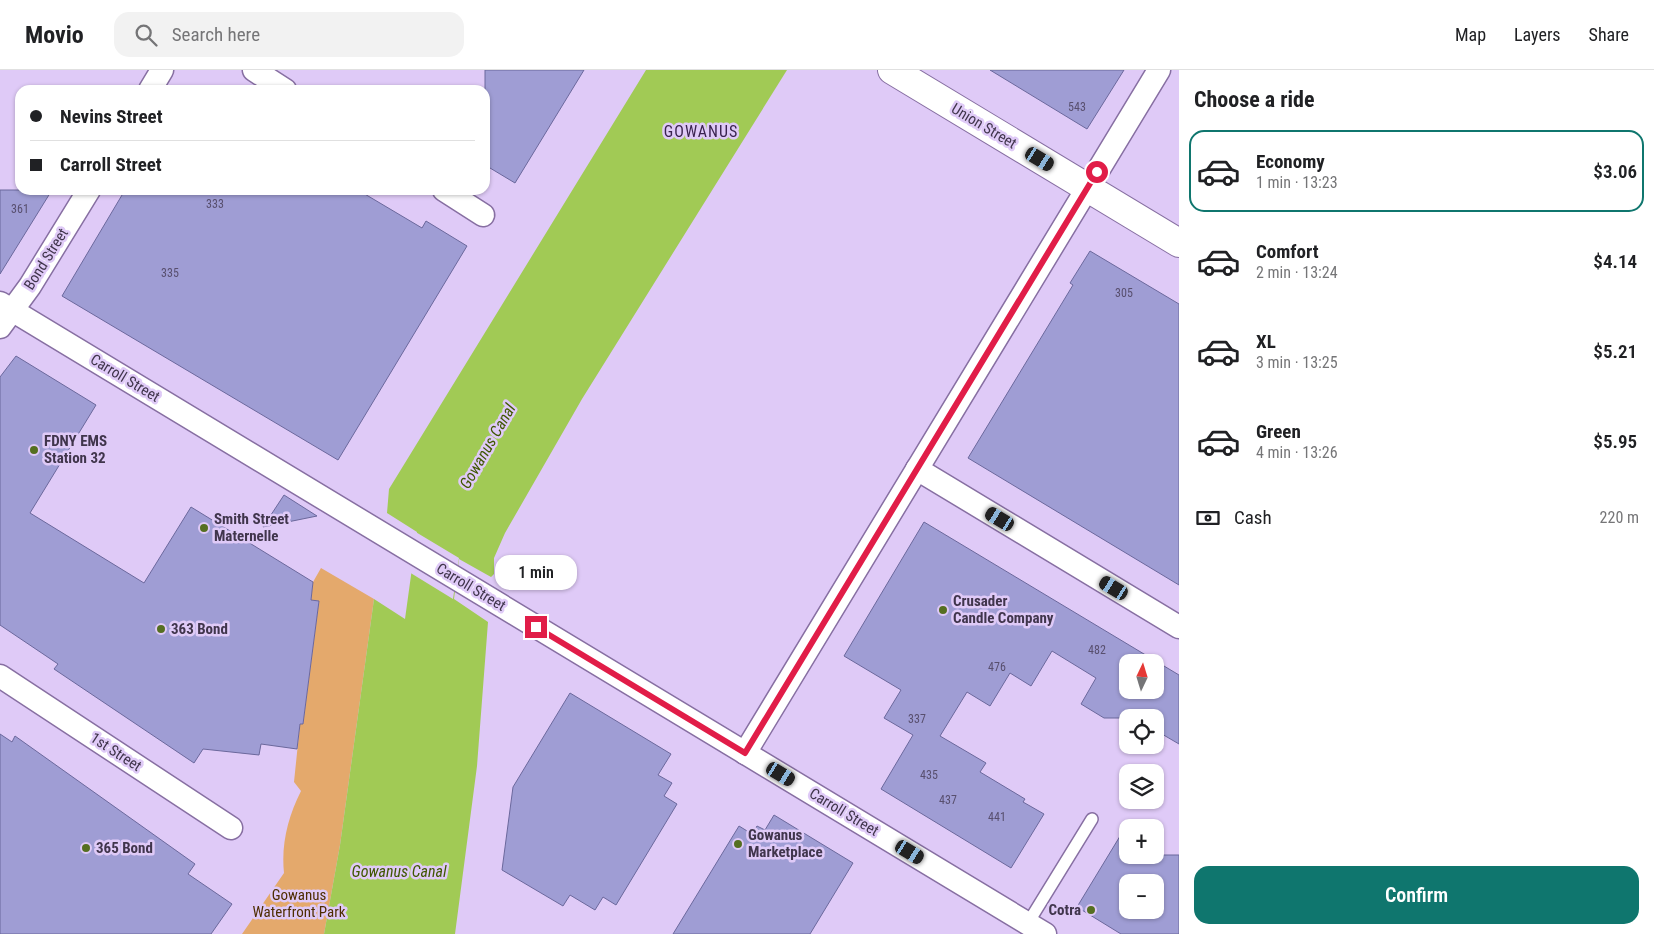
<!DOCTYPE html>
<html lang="en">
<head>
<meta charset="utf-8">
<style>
	body { margin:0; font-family:"Roboto Condensed",sans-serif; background:#f2f2f2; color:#202124; height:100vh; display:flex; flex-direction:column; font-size:19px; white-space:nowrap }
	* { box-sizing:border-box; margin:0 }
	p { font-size:16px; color:#757577 }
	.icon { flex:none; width:28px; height:28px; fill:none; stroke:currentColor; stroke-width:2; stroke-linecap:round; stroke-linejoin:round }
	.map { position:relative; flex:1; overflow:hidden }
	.details { display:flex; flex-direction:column; background:#fff; width:475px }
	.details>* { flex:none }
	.hud { position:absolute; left:15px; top:15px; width:475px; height:110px; border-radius:15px; box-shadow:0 1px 4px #0004; display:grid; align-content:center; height:110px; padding:0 15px; background:#fff }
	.needle { width:32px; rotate:4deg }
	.controls { position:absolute; left:1119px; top:584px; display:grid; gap:10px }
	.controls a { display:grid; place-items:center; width:45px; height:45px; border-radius:10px; background:#fff; box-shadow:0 1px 4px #0004; font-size:25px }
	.end { position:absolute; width:22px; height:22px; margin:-11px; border:6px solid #e11d48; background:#fff; box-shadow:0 0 0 2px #fff }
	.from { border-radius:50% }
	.bubble { position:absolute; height:35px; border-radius:15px; background:#fff; box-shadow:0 1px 4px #0004; font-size:16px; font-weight:600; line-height:35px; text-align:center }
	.car { position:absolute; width:15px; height:30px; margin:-15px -8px; border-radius:6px; box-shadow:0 0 4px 1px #0007; background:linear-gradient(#222 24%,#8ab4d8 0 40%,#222 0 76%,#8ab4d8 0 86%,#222 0) }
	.hud b { display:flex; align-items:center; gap:18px; height:48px; font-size:19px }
	.hud b+b { border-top:1px solid #e0e0e0 }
	.hud i { width:12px; height:12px; background:#202124 }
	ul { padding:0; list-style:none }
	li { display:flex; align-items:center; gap:15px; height:82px; margin:0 10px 8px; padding:0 5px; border:2px solid transparent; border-radius:15px }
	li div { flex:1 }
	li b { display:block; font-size:19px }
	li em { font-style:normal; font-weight:600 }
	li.current { border-color:#0f766e }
	li>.icon { width:45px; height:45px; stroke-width:1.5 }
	h2 { padding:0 15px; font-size:22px; line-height:60px }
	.pay { display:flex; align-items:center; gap:12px; height:55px; padding:0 15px; font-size:19px }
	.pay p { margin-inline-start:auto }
	.primary-button { display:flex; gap:10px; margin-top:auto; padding:10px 15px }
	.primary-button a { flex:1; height:58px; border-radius:15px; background:#0f766e; color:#fff; font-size:20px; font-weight:600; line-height:58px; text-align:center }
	header { display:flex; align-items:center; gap:30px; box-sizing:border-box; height:70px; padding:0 25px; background:#fff; border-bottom:1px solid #e0e0e0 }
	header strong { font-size:24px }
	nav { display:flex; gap:28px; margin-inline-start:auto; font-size:18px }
	.search { width:350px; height:45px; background:#f2f2f2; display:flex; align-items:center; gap:12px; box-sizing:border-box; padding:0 18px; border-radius:15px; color:#757577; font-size:19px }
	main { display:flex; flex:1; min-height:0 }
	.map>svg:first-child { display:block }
</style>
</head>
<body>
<header>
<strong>Movio</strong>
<div class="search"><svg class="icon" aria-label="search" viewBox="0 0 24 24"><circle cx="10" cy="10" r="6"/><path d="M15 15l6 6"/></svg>Search here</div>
<nav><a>Map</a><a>Layers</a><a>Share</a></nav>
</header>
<main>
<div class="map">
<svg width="1179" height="864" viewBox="0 0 1179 864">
	<rect width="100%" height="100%" fill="#dfcaf7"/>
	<path fill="#e4a96c" d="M 321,498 L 374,529 L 340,775 L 324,864 L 242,864 L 284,803 C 281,774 288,747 301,721 L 294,712 L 300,654 L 303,654 L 319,531 L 311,530 L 313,512 Z"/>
	<path fill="#a1ca55" d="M 646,0 L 787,0 L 582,329 L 505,463 L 494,488 L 494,504 L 491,507 L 459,489 L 454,529 L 488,552 L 477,696 L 455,864 L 324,864 L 340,775 L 374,529 L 405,549 L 417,462 L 387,443 L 389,419 Z"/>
	<path fill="#dfcaf7" d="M 384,443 L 459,488 L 453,529 L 409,502 L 414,463 L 385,445 Z"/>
	<g fill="#9f9dd4" stroke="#6b689c" fill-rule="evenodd">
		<path d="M 485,0 L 584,0 L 515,113 L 485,95 Z"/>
		<path d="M 990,0 L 1124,0 L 1087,59 Z"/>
		<path d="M 0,120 L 52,120 L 0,204 Z"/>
		<path d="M 125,120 L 358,120 L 422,158 L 426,151 L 467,176 L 338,390 L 62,226 Z"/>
		<path d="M 1090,181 L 1179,234 L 1179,515 L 968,388 L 1073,215 L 1070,213 Z"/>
		<path d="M 16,286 L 96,335 L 30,443 L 144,513 L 191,437 L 313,512 L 311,530 L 319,531 L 303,654 L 300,654 L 297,679 L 261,674 L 259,685 L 203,679 L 194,693 L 54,599 L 58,594 L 0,555 L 0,307 Z"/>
		<path d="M 284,425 L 317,446 L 263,457 Z"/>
		<path d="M 924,452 L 1179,605 L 1179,674 L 1155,660 L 1155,648 L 1104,648 L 1081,634 L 1096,608 L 1052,581 L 1031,616 L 1010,603 L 990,636 L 967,622 L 940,666 L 986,693 L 980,702 L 1025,729 L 1023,732 L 1044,744 L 1011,798 L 881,719 L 913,665 L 884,648 L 901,620 L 844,586 ZM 1128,592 L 1155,592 L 1155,620 L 1128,620 Z"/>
		<path d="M 570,623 L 671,684 L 658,705 L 672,713 L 664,726 L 677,734 L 616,835 L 603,827 L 595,840 L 570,825 L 563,836 L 502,800 L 513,717 Z"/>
		<path d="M 0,664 L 12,672 L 15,666 L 195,794 L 188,804 L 232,834 L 211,864 L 0,864 Z"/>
		<path d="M 774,745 L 853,793 L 810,864 L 673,864 L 739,756 L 752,764 L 757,756 L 765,760 Z"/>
		<path d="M 1128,753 L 1128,785 L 1179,785 L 1179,864 L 1121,864 L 1077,837 ZM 1128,812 L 1155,812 L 1155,840 L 1128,840 Z"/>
	</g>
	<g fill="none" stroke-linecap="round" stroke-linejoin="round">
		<defs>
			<path id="lane" d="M 1028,853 L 1092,749"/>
			<g id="street">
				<path d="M 254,0 L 285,20"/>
				<path d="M 150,20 L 162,0"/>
				<path d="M 444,120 L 483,145"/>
				<path d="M 0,233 L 1045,864"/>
				<path d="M 0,257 L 30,216 L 89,120"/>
				<path d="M 917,399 L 1179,557"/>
				<path d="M 0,606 L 231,758"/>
				<path d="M 745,683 L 1159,0"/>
			</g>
			<path id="secondary" d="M 892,0 L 1179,173"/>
		</defs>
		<use href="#lane" stroke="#876fa2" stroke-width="14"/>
		<use href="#street" stroke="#876fa2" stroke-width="25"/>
		<use href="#secondary" stroke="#876fa2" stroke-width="30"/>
		<use href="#lane" stroke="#fff" stroke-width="11"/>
		<use href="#street" stroke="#fff" stroke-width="22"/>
		<use href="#secondary" stroke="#fff" stroke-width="28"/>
	</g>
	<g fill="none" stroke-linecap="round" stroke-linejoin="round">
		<path stroke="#e11d48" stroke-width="6" d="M 536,557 L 745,683 L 1097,102"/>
	</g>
	<g fill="#556f21" stroke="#dfcaf7" stroke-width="2">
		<circle cx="34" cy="380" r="5"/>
		<circle cx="204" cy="458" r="5"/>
		<circle cx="943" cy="540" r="5"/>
		<circle cx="161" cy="559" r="5"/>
		<circle cx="738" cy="774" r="5"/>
		<circle cx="86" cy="778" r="5"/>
		<circle cx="1091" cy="840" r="5"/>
	</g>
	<g text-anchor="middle" stroke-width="5" stroke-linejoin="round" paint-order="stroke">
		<g font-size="12" fill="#584f6e">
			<text x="1077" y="41">543</text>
			<text x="215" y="138">333</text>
			<text x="20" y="143">361</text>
			<text x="170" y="207">335</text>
			<text x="1124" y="227">305</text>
			<text x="1097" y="584">482</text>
			<text x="997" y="601">476</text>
			<text x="917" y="653">337</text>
			<text x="929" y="709">435</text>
			<text x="948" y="734">437</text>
			<text x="997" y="751">441</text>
		</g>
		<g font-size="15" fill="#40354c" stroke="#dfcaf7">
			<text transform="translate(984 56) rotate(31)" y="5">Union Street</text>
			<text transform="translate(46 189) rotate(-58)" y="5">Bond Street</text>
			<text transform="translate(125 308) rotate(31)" y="5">Carroll Street</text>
			<text transform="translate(471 517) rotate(31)" y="5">Carroll Street</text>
			<text transform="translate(116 682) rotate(33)" y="5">1st Street</text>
			<text transform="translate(844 742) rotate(31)" y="5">Carroll Street</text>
		</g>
		<g font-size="15" font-weight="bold" fill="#40354c" stroke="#dfcaf7" text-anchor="start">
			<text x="44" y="376">FDNY EMS<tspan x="44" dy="17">Station 32</tspan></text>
			<text x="214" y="454">Smith Street<tspan x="214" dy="17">Maternelle</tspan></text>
			<text x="953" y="536">Crusader<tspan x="953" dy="17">Candle Company</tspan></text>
			<text x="171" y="564">363 Bond</text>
			<text x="748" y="770">Gowanus<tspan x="748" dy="17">Marketplace</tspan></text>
			<text x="96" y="783">365 Bond</text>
			<text x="1081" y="845" text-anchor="end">Cotra</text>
		</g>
		<g font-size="15" fill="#4e2d01" stroke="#dfcaf7">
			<text x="299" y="830">Gowanus<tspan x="299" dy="17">Waterfront Park</tspan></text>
		</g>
		<g font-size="16" letter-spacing="1" fill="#3a234f" stroke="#dfcaf7">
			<text x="701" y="67">GOWANUS</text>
		</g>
		<g font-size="16" font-style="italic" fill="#3f5700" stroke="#dfcaf7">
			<text transform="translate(487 376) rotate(-60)" y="6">Gowanus Canal</text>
			<text x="399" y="807">Gowanus Canal</text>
		</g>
	</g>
</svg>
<div class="controls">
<a><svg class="needle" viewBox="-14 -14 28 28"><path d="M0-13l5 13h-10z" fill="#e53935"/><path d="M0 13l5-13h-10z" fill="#757577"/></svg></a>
<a><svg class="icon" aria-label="locate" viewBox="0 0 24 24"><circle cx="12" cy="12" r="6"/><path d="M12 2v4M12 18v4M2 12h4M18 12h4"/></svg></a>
<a><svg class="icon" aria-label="layers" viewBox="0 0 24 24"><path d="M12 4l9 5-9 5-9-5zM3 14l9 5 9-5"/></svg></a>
<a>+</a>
<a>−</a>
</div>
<i class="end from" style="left:1097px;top:102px"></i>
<i class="end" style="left:536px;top:557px"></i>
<div class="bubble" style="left:495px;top:485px;width:82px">1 min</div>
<i class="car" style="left:1040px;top:89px;rotate:121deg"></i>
<i class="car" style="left:1000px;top:449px;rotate:301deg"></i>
<i class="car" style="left:1114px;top:518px;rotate:301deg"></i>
<i class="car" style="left:781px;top:704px;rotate:121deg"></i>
<i class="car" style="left:910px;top:782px;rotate:121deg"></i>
<div class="hud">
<b><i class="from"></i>Nevins Street</b>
<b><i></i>Carroll Street</b>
</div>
</div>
<section class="details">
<h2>Choose a ride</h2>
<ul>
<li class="current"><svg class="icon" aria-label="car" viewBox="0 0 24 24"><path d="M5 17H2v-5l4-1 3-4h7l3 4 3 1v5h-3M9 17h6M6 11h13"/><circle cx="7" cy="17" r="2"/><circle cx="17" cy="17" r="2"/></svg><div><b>Economy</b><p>1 min · 13:23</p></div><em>$3.06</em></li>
<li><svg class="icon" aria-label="car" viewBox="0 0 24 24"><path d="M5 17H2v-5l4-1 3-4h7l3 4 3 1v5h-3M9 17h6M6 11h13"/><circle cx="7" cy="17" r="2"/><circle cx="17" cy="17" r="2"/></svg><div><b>Comfort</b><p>2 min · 13:24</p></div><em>$4.14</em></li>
<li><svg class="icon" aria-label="car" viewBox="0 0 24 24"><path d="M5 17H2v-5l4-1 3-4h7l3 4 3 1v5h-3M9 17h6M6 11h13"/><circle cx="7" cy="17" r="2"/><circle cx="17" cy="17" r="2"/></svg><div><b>XL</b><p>3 min · 13:25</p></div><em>$5.21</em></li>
<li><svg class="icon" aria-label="car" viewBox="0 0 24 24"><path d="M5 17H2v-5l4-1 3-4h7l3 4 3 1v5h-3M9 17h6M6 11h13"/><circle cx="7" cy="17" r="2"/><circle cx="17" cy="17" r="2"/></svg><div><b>Green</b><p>4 min · 13:26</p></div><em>$5.95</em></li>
</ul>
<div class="pay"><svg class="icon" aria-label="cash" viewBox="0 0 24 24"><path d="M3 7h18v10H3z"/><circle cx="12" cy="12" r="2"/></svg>Cash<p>220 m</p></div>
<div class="primary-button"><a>Confirm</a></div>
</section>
</main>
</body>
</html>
